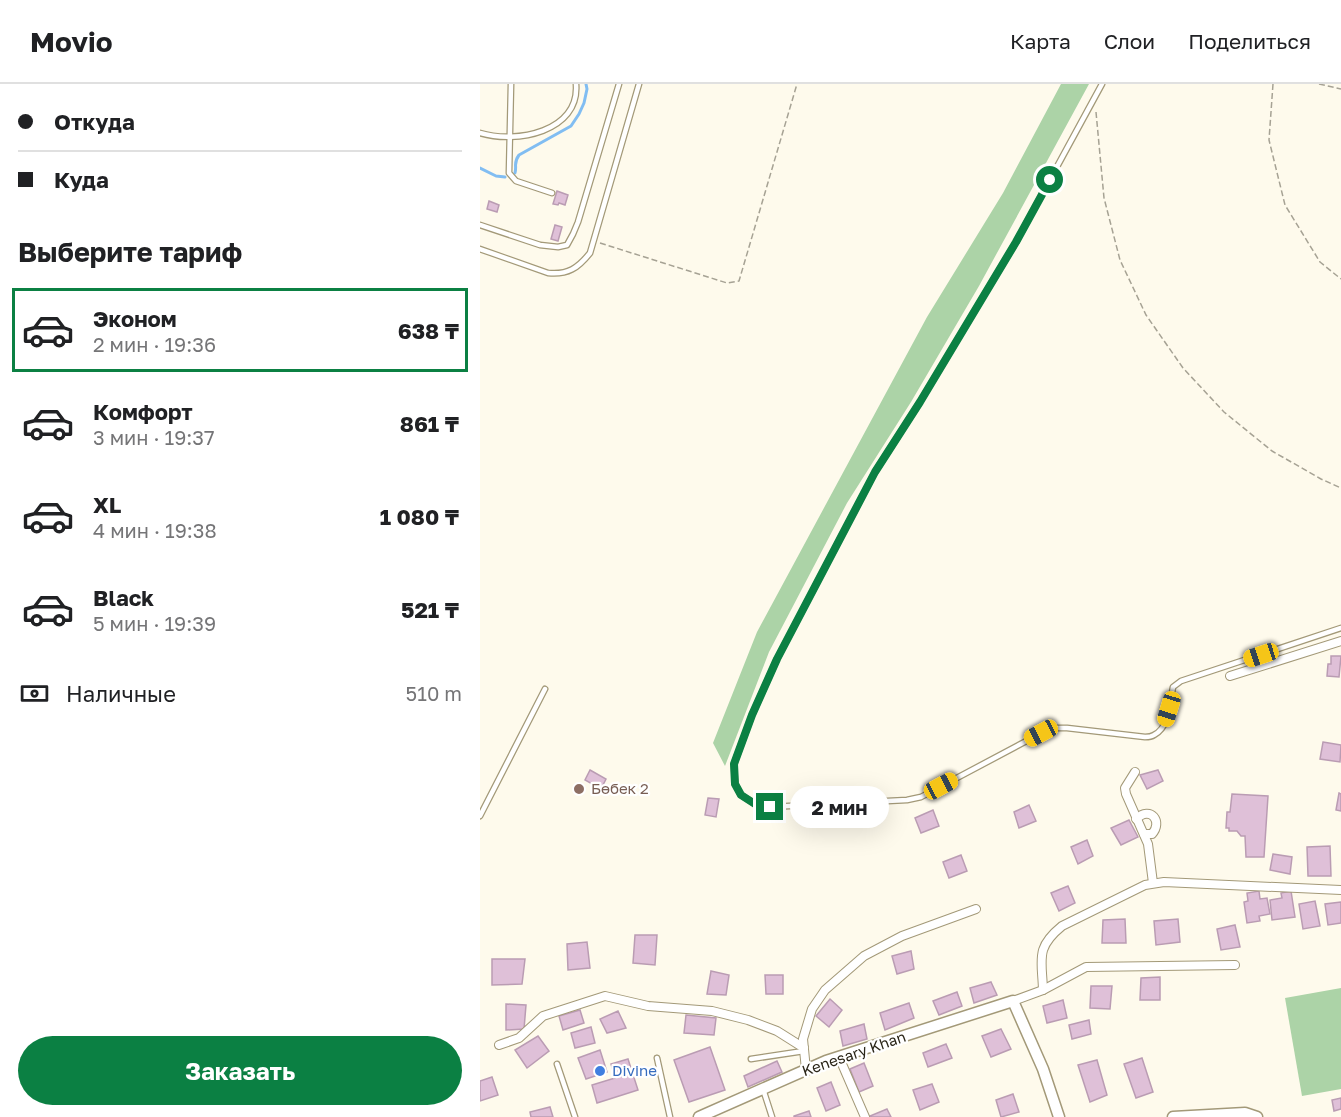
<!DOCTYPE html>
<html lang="ru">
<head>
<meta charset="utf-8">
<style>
	body { margin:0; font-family:"Golos Text",sans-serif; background:#f6f6f6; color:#202124; height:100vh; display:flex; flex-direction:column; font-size:22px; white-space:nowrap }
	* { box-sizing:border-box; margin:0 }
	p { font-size:20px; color:#757577 }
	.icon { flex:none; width:33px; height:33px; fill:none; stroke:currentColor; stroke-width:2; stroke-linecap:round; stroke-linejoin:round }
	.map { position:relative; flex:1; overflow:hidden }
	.drawer { display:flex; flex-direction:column; background:#fff; width:480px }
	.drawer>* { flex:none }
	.top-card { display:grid; align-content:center; height:132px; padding:0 18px; background:#fff }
	.end { position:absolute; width:27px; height:27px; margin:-14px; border:8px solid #0b8043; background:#fff; box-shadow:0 0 0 3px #fff }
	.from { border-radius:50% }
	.bubble { position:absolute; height:42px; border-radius:21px; background:#fff; box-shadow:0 6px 24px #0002; font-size:20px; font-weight:700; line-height:42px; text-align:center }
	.car { position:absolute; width:18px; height:36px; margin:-18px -9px; border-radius:8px; box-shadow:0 0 4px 2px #0007; background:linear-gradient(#f5c518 24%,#345 0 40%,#f5c518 0 76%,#345 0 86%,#f5c518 0) }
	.top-card b { display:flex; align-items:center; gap:21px; height:57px; font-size:22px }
	.top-card b+b { border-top:2px solid #e0e0e0 }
	.top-card i { width:15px; height:15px; background:#202124 }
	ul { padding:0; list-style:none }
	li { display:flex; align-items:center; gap:18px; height:84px; margin:0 12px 9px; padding:0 6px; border:3px solid transparent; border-radius:0px }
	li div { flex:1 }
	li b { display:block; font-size:22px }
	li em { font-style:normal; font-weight:700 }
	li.active { border-color:#0b8043 }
	li>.icon { width:54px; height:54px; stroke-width:1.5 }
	h2 { padding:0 18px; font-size:27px; line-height:72px }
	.pay { display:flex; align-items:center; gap:15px; height:66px; padding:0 18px; font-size:22px }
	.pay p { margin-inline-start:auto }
	.action { display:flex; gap:12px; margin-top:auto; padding:12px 18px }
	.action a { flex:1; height:69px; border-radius:36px; background:#0b8043; color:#fff; font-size:24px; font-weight:700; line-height:69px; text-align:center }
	header { display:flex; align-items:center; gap:36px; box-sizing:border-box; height:84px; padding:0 30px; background:#fff; border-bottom:2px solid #e0e0e0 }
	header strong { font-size:28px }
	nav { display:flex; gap:33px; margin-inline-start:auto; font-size:21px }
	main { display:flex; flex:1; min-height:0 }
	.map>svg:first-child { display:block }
</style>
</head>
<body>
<header>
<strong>Movio</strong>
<nav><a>Карта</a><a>Слои</a><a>Поделиться</a></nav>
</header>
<main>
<section class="drawer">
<div class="top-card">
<b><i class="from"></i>Откуда</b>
<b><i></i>Куда</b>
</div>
<h2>Выберите тариф</h2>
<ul>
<li class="active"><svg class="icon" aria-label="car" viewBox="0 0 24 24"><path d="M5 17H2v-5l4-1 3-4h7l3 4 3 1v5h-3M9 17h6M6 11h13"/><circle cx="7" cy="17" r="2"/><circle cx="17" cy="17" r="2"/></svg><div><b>Эконом</b><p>2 мин · 19:36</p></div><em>638 ₸</em></li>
<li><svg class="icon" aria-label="car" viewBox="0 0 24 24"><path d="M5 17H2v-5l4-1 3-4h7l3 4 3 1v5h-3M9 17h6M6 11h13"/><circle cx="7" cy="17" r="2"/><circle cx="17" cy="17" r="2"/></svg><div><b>Комфорт</b><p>3 мин · 19:37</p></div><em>861 ₸</em></li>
<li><svg class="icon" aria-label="car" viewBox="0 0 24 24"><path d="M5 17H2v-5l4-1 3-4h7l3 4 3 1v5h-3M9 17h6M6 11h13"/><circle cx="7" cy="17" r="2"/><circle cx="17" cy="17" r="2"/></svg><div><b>XL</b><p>4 мин · 19:38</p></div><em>1 080 ₸</em></li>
<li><svg class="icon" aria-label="car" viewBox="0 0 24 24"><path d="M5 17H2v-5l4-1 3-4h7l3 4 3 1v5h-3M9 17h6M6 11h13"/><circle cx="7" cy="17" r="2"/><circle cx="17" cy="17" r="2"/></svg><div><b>Black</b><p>5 мин · 19:39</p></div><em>521 ₸</em></li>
</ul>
<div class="pay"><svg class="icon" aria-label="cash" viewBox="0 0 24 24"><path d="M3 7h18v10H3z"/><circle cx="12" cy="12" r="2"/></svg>Наличные<p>510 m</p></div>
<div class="action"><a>Заказать</a></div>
</section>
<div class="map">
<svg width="861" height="1033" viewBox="0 0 861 1033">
	<rect width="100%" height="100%" fill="#fefaec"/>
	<g fill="#acd3a7">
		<path d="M 581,0 L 609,0 L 499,202 L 431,318 L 367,419 L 289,568 L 245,682 L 233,659 L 277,548 L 447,233 L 523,109 Z"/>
		<path d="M 861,904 L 861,1005 L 822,1012 L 805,914 Z"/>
	</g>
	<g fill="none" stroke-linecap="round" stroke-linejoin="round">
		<g stroke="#81bdf2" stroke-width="3">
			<path d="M 0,84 L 16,92 L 25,93"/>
			<path d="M 35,89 C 37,81 33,79 39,71 L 91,42 L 99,30 L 104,19 L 107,5 L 106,0"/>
		</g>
	</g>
	<g fill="#dfc0d8" stroke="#ba9cb3" stroke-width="1.5">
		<path d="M 77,107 L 88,111 L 85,121 L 79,119 L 78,121 L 73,120 Z"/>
		<path d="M 9,117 L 19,121 L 17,128 L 7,125 Z"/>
		<path d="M 75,141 L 82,143 L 78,157 L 71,155 Z"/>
		<path d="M 851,572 L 861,572 L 859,593 L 847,592 L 848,580 L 851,580 Z"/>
		<path d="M 843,658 L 861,661 L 860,678 L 840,675 Z"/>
		<path d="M 110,686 L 126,695 L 121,705 L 105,696 Z"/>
		<path d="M 678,686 L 683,697 L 667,705 L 660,691 Z"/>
		<path d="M 859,709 L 861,710 L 861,727 L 856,726 Z"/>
		<path d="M 752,710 L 788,712 L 784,773 L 766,773 L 765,752 L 761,752 L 757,747 L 749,747 L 749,744 L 746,744 L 747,728 L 750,728 Z"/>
		<path d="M 228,714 L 239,715 L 236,733 L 225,731 Z"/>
		<path d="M 549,721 L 556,737 L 539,744 L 534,728 Z"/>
		<path d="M 453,726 L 459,742 L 441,749 L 435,734 Z"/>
		<path d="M 649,736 L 658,753 L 641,761 L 631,744 Z"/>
		<path d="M 607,756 L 613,772 L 598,780 L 591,763 Z"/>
		<path d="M 850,762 L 851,792 L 828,792 L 827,763 Z"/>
		<path d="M 793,770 L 812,773 L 810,790 L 790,786 Z"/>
		<path d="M 481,771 L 487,787 L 469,794 L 463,778 Z"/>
		<path d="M 588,802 L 595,819 L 579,827 L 571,809 Z"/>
		<path d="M 779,807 L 780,815 L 787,814 L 790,830 L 779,832 L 780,837 L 767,839 L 764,818 L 768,817 L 767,809 Z"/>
		<path d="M 811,807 L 815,833 L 792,836 L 790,816 L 802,814 L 801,809 Z"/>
		<path d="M 835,817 L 840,842 L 823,845 L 819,820 Z"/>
		<path d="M 861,818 L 861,839 L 848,841 L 845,820 Z"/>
		<path d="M 645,835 L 646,859 L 622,859 L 623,836 Z"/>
		<path d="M 698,835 L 700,858 L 676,861 L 674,837 Z"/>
		<path d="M 755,841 L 760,863 L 741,866 L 737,845 Z"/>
		<path d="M 155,851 L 177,851 L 175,881 L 153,879 Z"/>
		<path d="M 107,858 L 110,884 L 88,886 L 87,860 Z"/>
		<path d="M 431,867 L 434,885 L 417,890 L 412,872 Z"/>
		<path d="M 12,875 L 45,875 L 42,900 L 12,901 Z"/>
		<path d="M 231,887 L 249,891 L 246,911 L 227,910 Z"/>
		<path d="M 285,891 L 303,891 L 303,910 L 286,910 Z"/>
		<path d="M 680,893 L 680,916 L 660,916 L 661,894 Z"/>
		<path d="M 511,898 L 517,911 L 494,919 L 490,904 Z"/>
		<path d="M 611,902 L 632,902 L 630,925 L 610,924 Z"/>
		<path d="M 477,908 L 482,922 L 459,931 L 453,917 Z"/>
		<path d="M 350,915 L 362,926 L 349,943 L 336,932 Z"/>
		<path d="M 583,916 L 587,934 L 567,939 L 563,922 Z"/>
		<path d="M 429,919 L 434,934 L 405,946 L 400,929 Z"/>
		<path d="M 26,920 L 46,921 L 44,945 L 26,946 Z"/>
		<path d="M 100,926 L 104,939 L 83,946 L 79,932 Z"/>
		<path d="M 138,927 L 146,944 L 127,949 L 120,935 Z"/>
		<path d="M 206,931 L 236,934 L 234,951 L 204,949 Z"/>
		<path d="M 609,936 L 611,950 L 592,955 L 589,941 Z"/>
		<path d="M 384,940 L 387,955 L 363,962 L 360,947 Z"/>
		<path d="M 111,943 L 115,959 L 95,964 L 91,949 Z"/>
		<path d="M 521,945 L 531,965 L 511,973 L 502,952 Z"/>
		<path d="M 58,952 L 69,967 L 47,984 L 35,966 Z"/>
		<path d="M 466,960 L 472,974 L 448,983 L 443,969 Z"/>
		<path d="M 230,963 L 245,1006 L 209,1018 L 194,976 Z"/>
		<path d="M 120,966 L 127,988 L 106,995 L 98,974 Z"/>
		<path d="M 662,974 L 673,1008 L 656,1014 L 644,980 Z"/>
		<path d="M 148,975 L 158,1006 L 117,1019 L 112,1001 L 135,994 L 131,980 Z"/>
		<path d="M 617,976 L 627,1011 L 610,1018 L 598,981 Z"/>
		<path d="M 297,977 L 302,988 L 268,1003 L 264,992 Z"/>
		<path d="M 384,979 L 393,1002 L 379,1008 L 370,985 Z"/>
		<path d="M 12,993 L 18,1011 L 0,1017 L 0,997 Z"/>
		<path d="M 351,998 L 360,1021 L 346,1027 L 337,1004 Z"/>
		<path d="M 452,1000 L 459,1018 L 440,1026 L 433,1006 Z"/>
		<path d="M 533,1010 L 539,1028 L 521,1033 L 516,1016 Z"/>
		<path d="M 861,1014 L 861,1025 L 854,1027 L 852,1016 Z"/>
		<path d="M 70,1023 L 73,1033 L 51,1033 L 50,1028 Z"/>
		<path d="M 407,1025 L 411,1033 L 391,1033 L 390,1032 Z"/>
		<path d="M 329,1027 L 331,1033 L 314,1033 L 314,1032 Z"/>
	</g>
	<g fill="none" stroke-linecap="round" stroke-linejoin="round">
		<defs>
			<g id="service">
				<path d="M 31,0 L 29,89 L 36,97 L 72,109"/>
				<path d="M 622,0 L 536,158 L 440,318 L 395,388 L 297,575 L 272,631 L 254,680 L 255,700 L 261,711 L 275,720 L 290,723 L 427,716 L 441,713 L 571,644 L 587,644 L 665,653 C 668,653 671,653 674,651 C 690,643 690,618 693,603 L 701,597 L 861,544"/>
				<path d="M 0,49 C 36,60 100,48 96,0"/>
				<path d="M 0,141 L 60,161 L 78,163 L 87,161 L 93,150 L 98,138 L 139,0"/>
				<path d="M 0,165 L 68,189 C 88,191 98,184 110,169 L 159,0"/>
				<path d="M 0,732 L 65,605"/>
				<path d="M 177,974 L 190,1033"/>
				<path d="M 271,975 L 324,967"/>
				<path d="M 77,980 L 95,1033"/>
				<path d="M 283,1005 L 292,1033"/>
			</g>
			<g id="minor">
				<path d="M 750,592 L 861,557"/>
				<path d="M 655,688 L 645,704 L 646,710 L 668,760 L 673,799"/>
				<path d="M 656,735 C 671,721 683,738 672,750 L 664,750"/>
				<path d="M 563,906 C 562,875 555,864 582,842 L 665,801 L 684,798 L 861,806"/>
				<path d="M 533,917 L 563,906 L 606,883 L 755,881"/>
				<path d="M 19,961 L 39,954 L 63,932 L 125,912 L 168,922 L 232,927 L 268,936 L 297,947 L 324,964"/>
				<path d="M 359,973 L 385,1033"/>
				<path d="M 326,986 L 323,955 L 332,925 L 345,906 L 384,872 L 422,852 L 496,825"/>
			</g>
			<g id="tertiary">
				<path d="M 219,1033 L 346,977 L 533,917 L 563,985 L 579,1033"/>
				<path d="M 693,1033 L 765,1029 L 777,1033"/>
			</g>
		</defs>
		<use href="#service" stroke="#a39978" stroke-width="7"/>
		<use href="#minor" stroke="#a39978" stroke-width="10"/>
		<use href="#tertiary" stroke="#a39978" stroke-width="13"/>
		<g stroke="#a6a294" stroke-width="1.5" stroke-dasharray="6 3" stroke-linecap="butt">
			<path d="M 793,0 L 789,56 L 805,121 L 840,178 L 861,195"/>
			<path d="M 839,0 L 861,5"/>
			<path d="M 616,28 L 624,114 L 640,176 L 666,231 L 703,284 L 744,328 L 792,367 L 841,395 L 861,404"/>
			<path d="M 120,159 L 247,199 L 259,197 L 317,0"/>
		</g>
		<use href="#service" stroke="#fff" stroke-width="4.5"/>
		<use href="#minor" stroke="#fff" stroke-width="8"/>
		<use href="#tertiary" stroke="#fff" stroke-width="10"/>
	</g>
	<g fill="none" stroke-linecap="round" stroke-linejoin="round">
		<path stroke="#0b8043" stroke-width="8" d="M 290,723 L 275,720 L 261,711 L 255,700 L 254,680 L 272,631 L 297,575 L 395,388 L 440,318 L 536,158 L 570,96"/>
	</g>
	<circle fill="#8d6e63" stroke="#fff" stroke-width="2" cx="99" cy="705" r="6"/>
	<circle fill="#3f7fe0" stroke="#fff" stroke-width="2" cx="120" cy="987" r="6"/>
	<g text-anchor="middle" stroke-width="4.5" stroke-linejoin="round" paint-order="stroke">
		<g font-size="15" fill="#785e54" stroke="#fff" text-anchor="start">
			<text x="111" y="710">Бөбек 2</text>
		</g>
		<g font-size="15" fill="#2a2518" stroke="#fff">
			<text transform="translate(374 970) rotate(-19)" y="5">Kenesary Khan</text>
		</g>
		<g font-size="15" fill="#366cbe" stroke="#fff" text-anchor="start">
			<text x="132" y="992">Divine</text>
		</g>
	</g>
</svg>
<i class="end from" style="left:570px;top:96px"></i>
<i class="end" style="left:290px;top:723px"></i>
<div class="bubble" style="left:310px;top:702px;width:99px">2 мин</div>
<i class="car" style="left:781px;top:571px;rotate:252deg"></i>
<i class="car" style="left:689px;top:625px;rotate:197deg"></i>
<i class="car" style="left:561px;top:649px;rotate:242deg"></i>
<i class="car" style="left:461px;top:702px;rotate:62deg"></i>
</div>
</main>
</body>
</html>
